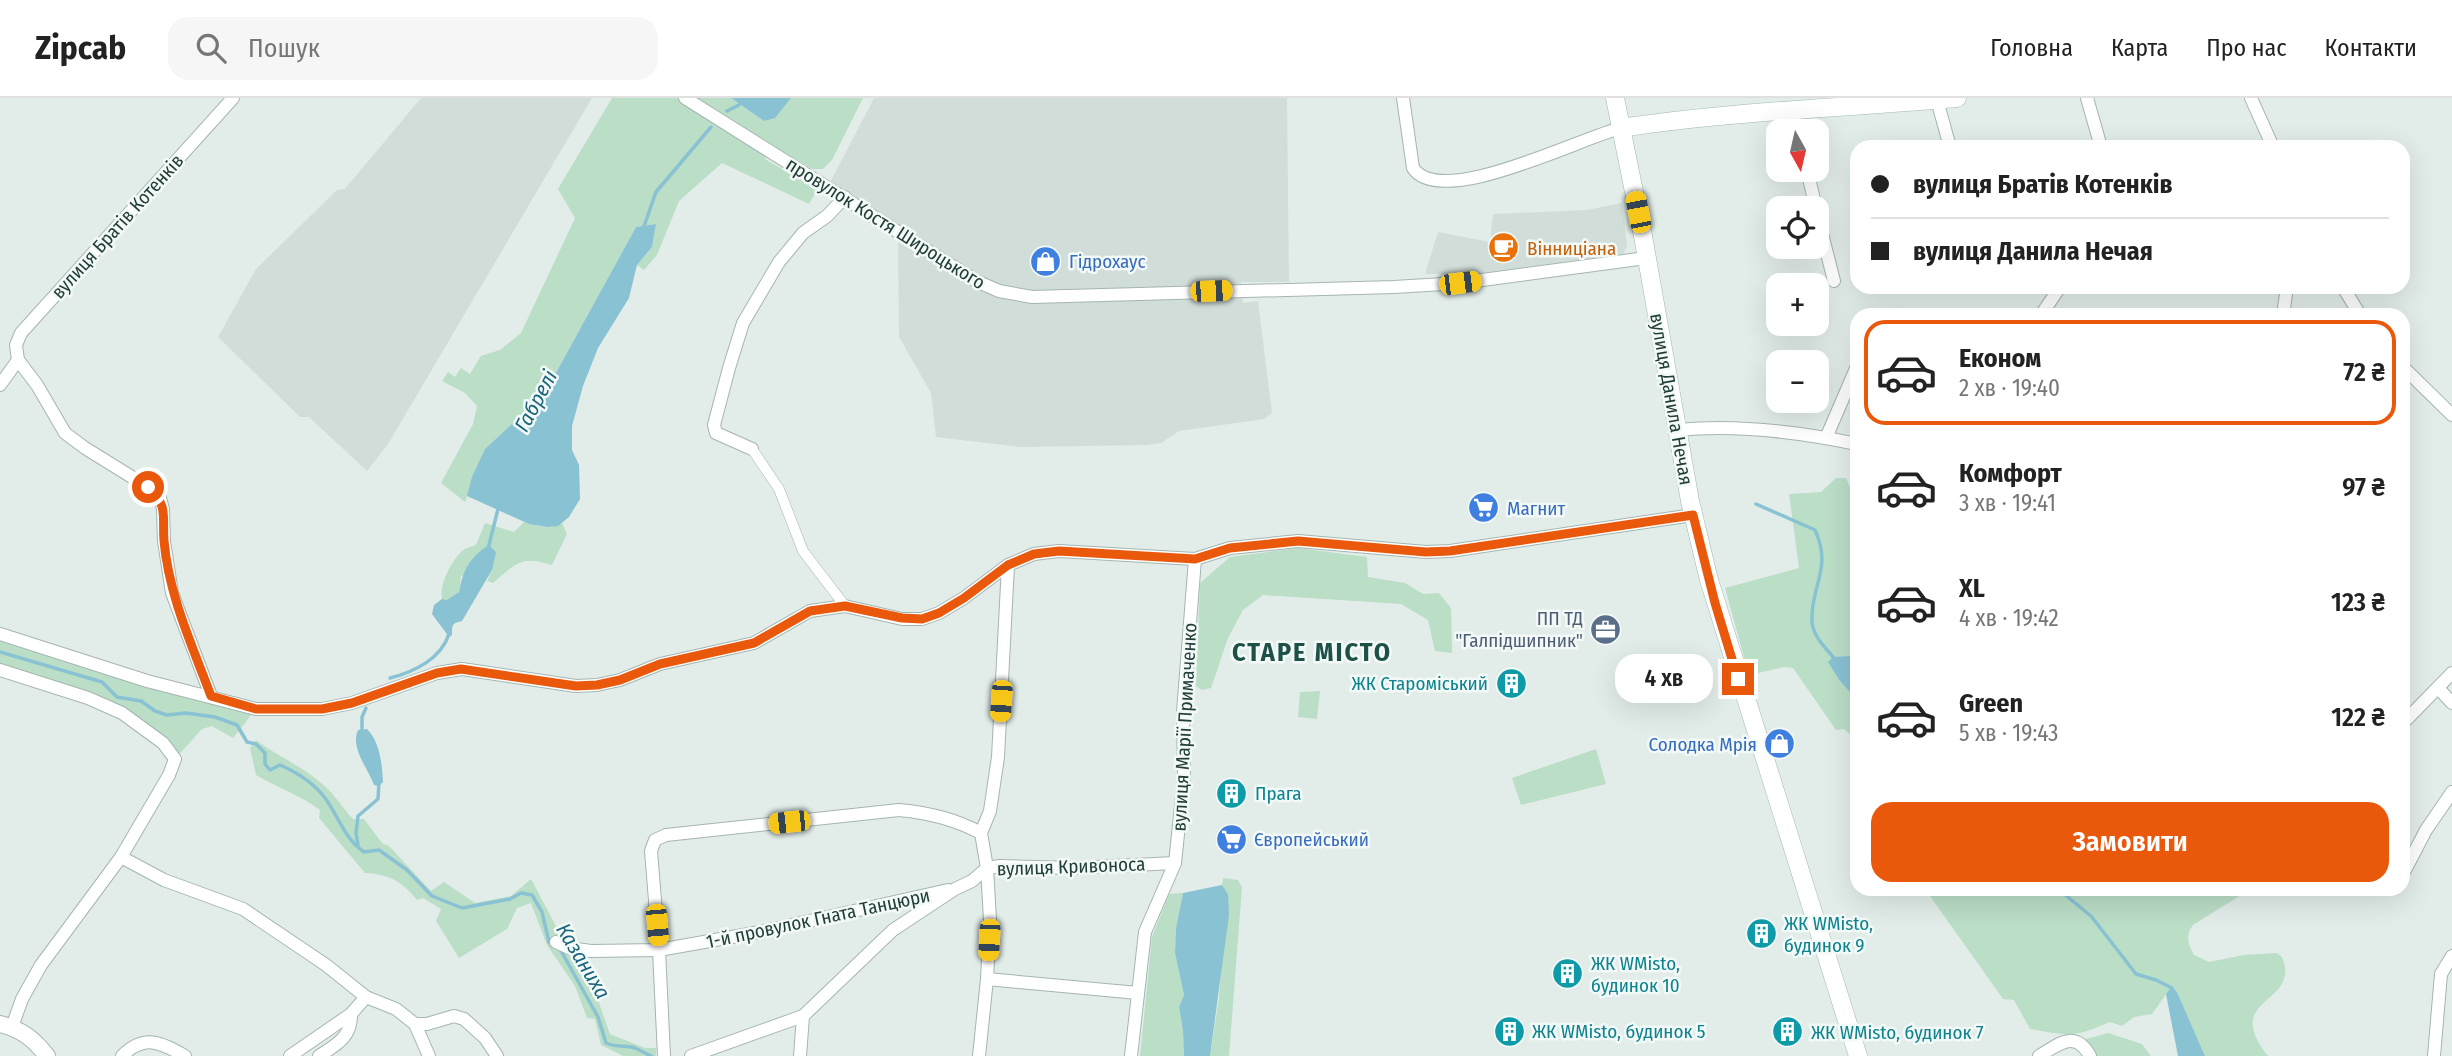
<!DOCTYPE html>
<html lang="uk">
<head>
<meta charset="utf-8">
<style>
	body { margin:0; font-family:"Fira Sans Condensed",sans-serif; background:#f6f6f6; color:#222; height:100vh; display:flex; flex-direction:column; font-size:26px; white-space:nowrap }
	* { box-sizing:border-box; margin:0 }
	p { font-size:23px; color:#767676 }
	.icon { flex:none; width:38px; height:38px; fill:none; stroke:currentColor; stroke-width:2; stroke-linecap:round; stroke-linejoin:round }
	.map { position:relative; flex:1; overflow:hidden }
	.drawer { position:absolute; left:1850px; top:210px; width:560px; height:588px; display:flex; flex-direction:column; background:#fff; border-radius:21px; box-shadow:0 7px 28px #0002 }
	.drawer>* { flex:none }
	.top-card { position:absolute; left:1850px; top:42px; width:560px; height:154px; border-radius:21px; box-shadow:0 7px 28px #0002; display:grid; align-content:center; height:154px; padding:0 21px; background:#fff }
	.needle { width:46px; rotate:172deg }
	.fabs { position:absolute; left:1766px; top:21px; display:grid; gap:14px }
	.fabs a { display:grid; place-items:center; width:63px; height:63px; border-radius:14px; background:#fff; box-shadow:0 7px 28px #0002; font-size:35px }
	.end { position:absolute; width:32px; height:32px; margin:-16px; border:9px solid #ea580c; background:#fff; box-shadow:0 0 0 4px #fff }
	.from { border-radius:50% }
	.bubble { position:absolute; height:49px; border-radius:21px; background:#fff; box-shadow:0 7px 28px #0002; font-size:23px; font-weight:600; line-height:49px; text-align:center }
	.car { position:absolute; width:21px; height:42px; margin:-21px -10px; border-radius:9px; box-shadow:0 0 5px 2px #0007; background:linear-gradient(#f5c518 24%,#345 0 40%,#f5c518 0 76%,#345 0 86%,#f5c518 0) }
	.top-card b { display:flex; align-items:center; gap:24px; height:66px; font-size:26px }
	.top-card b+b { border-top:2px solid #e0e0e0 }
	.top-card i { width:18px; height:18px; background:#222 }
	ul { padding:12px 0 0; list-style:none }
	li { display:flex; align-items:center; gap:21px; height:105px; margin:0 14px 10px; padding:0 7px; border:4px solid transparent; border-radius:21px }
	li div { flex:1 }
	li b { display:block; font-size:26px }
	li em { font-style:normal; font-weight:600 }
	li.on { border-color:#ea580c }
	li>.icon { width:63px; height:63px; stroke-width:1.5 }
	.button { display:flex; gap:14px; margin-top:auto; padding:14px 21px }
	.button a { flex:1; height:80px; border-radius:21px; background:#ea580c; color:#fff; font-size:28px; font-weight:600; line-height:80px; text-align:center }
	header { display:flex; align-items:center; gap:42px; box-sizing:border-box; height:98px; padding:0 35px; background:#fff; border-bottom:2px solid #e0e0e0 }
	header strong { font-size:33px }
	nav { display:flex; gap:38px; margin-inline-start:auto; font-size:24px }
	.search { width:490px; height:63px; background:#f6f6f6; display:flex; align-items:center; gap:18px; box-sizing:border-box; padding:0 24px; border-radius:21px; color:#767676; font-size:26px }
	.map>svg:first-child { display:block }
</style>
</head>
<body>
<header>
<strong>Zipcab</strong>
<div class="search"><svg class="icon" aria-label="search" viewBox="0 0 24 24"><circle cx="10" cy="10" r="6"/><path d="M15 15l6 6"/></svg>Пошук</div>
<nav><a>Головна</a><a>Карта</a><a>Про нас</a><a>Контакти</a></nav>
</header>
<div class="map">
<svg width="2452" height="958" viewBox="0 0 2452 958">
	<rect width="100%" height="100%" fill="#e2ede9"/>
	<g fill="#d1ddd8">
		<path d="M 421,0 L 592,0 L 388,346 L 367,373 L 309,319 L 300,319 L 218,239 L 256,171 L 337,92 L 345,91 Z"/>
		<path d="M 874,0 L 1287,0 L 1289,184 L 1241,184 L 1243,205 L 1258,203 L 1272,315 L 1264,321 L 1179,333 L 1161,345 L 1147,347 L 1020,349 L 936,339 L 931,295 L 899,239 L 898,142 L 825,94 Z"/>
		<path d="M 1622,105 L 1627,148 L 1623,156 L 1474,176 L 1425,176 L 1438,134 L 1490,144 L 1493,116 L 1587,112 Z"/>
	</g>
	<g fill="#bbdec7">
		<path d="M 612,0 L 731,0 L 764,23 L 791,0 L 863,0 L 832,62 L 823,71 L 812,71 L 771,47 L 765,61 L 817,92 L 809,106 L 722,65 L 679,103 L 657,157 L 644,172 L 637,167 L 652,149 L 656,126 L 636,129 L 552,282 L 531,308 L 485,351 L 465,404 L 441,385 L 473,326 L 477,308 L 465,295 L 442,283 L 448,274 L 455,279 L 461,270 L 470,276 L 481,258 L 500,252 L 521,235 L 575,120 L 558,91 Z"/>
		<path d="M 1836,380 L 1846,380 L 1857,406 L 1857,565 L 1851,558 L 1840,583 L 1857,602 L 1857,643 L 1844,631 L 1836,632 L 1793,570 L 1784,569 L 1749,577 L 1725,490 L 1799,470 L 1789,396 L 1821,394 Z"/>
		<path d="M 524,424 C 536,428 551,432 562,425 L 567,436 L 552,467 C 520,457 517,465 493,485 L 487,483 L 492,472 L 461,478 L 459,494 L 447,502 L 442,501 C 439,487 451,464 461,454 C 464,450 471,449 476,447 L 485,425 L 514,434 Z"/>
		<path d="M 1298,450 L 1367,459 L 1368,479 L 1405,485 L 1423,496 L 1439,495 L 1451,510 L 1452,555 L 1435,553 L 1428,522 L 1401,506 L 1263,497 L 1243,512 L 1228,540 L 1211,590 L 1202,592 L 1196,588 L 1200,485 L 1230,459 Z"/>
		<path d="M 0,536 L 256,611 L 233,640 L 212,628 L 202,631 L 175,661 L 122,615 L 0,572 Z"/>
		<path d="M 1320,593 L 1317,621 L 1298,619 L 1300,594 Z"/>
		<path d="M 256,642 C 277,658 300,667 320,684 C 333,694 342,709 353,721 L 364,721 L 382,745 L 389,748 L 431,793 L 444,784 L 475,805 L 511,798 L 531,781 L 558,832 L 569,835 L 572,850 L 592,885 L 610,936 L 645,950 L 656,950 L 656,958 L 623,958 L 601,947 L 595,921 L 587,920 L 575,888 L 547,847 L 531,805 L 517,810 L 507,831 L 459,860 L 436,823 L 441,811 L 423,800 L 417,802 C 402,783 388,776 365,775 L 319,720 L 320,712 C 300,697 278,690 256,677 L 250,650 Z"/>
		<path d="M 1596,651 L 1606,686 L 1521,707 L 1512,680 Z"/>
		<path d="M 1223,780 L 1238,782 L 1242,789 L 1229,958 L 1210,958 L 1219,900 L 1228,796 L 1222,787 Z"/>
		<path d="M 1925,791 L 2245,791 L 2238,799 L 2193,827 C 2185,837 2188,846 2194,857 L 2209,864 L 2244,857 L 2277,855 L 2282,859 C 2302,908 2220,897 2268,958 L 2205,958 L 2177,894 L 2172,888 L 2152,916 L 2134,919 L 2122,928 L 2110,924 C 2073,940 2069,938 2030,931 L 2014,902 L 2003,901 Z"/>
		<path d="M 1183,795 L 1176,830 L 1175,855 L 1184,897 L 1179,909 L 1183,933 L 1184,958 L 1140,958 L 1152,839 L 1169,796 Z"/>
		<path d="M 2108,935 L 2142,946 L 2151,958 L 2091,958 L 2085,948 L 2086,941 Z"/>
	</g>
	<g fill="#89c2d3">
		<path d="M 731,0 L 791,0 L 775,20 L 764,23 Z"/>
		<path d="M 656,126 L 652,149 L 637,167 L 629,200 L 598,250 L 583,288 L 572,328 L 572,352 L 579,367 L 580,401 L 569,419 L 558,428 L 547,429 L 529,426 L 467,398 L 472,379 L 485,351 L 531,308 L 552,282 L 636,129 Z"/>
		<path d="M 489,447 L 496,454 L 492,472 L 462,523 C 452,525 452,527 452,537 L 449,539 L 432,516 L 434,507 L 442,501 L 447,502 L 459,494 C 463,472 470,459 489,447 Z"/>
		<path d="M 1851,558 L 1857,565 L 1857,602 L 1840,583 L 1828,564 L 1833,559 Z"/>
		<path d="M 367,631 C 380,644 382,666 383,684 L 379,688 L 374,687 C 368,670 350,650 358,632 Z"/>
		<path d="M 1222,787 L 1228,796 L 1229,817 L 1210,958 L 1184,958 L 1183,933 L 1179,909 L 1184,897 L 1175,855 L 1176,830 L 1183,795 Z"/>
		<path d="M 2172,888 L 2177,894 L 2205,958 L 2178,958 L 2166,896 Z"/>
	</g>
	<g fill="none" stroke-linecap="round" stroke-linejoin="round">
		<g stroke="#89c2d3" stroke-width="3.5">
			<path d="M 727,13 L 739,7 L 744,0"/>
			<path d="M 643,131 L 656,94 L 711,29"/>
			<path d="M 1756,406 L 1815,432 C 1833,471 1810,488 1812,524 C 1813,538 1826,551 1835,561"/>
			<path d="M 488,451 L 499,407"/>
			<path d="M 0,554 L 102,584 L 117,599 L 141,603 L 155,613 L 167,617 L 186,615 L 215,619 L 237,627 L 247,644 L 256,646 L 265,655 L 265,666 L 270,672 L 280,667 C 296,674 314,685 325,700 C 339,719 344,740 364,754 L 379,752 L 407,772 L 432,798 L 462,810 L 510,801 L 521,795 L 532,797 L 542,814 L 549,844 L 554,847"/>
			<path d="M 390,580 C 414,574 441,561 449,536"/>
			<path d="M 362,634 L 362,619 L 366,610"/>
			<path d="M 358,747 L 356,735 L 358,718 L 378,701 L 379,684"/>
			<path d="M 2058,791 L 2091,818 L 2136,876 L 2156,882 L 2172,890"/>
			<path d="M 560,851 L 598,919 L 606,945 C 618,950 625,947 635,950 C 640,952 646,956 651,958"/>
		</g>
		<defs>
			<path id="pedestrian" d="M 752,351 L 779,391 L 803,453 L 845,508"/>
			<g id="minor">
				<path d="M 685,0 L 976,183 L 999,193 L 1032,199 L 1394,189 L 1460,185 L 1646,160"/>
				<path d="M 1403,0 L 1413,70 C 1441,112 1582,39 1621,30"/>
				<path d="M 2087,0 L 2101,49"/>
				<path d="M 2251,0 L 2273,49"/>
				<path d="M 1937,2 L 1950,49"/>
				<path d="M 1792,13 L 1797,33"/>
				<path d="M 1807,72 L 1816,110"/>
				<path d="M 1816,112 L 1834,183"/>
				<path d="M 2343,189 L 2360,217"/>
				<path d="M 2041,217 L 2060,189"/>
				<path d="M 2283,217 L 2287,189"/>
				<path d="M 18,262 L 37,287 L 65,335 L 85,350 L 148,389 L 160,400 L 163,411 L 164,443 L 172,495 L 211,598"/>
				<path d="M 2403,269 L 2452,317"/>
				<path d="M 0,287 L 18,262 L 16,247 L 21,235 L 233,0"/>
				<path d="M 1678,332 C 1737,326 1799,334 1857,346"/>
				<path d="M 1826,340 L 1857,268"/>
				<path d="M 752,351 L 716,335 L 714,327 L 729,270 L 743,225 L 779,164 L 803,135 L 827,118 L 845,99"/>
				<path d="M 0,536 L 147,583 L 256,611 L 322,611 L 352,605 L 437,575 L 462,571 L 576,588 L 597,587 L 620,582 L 660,566 L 754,545 L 810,513 L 845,508 L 902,521 L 922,521 L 939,515 L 964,500 L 1008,467 L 1034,456 L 1059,453 L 1195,461 L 1230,450 L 1298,443 L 1426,454 L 1450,453 L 1693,417"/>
				<path d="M 0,572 L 88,600 L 122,615 L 163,645 L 175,661 L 169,677 L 121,759 L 41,867 L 22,901 L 12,929"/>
				<path d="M 2438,590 L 2452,605"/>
				<path d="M 2403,622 L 2407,621 L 2452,575"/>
				<path d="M 121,759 L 164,782 L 243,811 L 326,867 L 366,899 L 396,911 L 415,926 L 427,926 L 454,918 L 464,921 L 485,940 L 497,958"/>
				<path d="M 2403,776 L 2426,732 L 2452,694"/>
				<path d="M 556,844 L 569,850 L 591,853 L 659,852 L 760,834 L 948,792"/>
				<path d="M 987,881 L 1138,895"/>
				<path d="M 415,926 L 429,958"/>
				<path d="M 122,958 C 144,936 160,944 185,958"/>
				<path d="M 290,958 L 351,916 L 366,899"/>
				<path d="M 319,958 C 336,947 352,939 351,916"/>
				<path d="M 664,958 L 659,852 L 651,753 L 655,742 L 666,737 L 899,712 C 930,715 954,721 981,735"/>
				<path d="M 691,958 L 803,918 L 893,832 L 955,791 L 972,783 L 987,770 L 1000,768 L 1073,770 L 1175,765"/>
				<path d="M 800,958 L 803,918"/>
				<path d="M 979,958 L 987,881 L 990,822 L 987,770 L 981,735 L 990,713 L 998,659 L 1008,467"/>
				<path d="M 1131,958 L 1145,834 L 1175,765 L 1184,679 L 1183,614 L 1195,461"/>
				<path d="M 2039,958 C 2059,946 2075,931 2090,958"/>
				<path d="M 2434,958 L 2441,876 L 2452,858"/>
			</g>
			<path id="tertiary" d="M 0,926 C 21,931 34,941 47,958"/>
			<g id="secondary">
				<path d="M 1615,0 L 1643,138 L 1690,403 L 1709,482 L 1858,958"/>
				<path d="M 1621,30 C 1732,13 1845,10 1957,0"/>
			</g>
		</defs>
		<use href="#pedestrian" stroke="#a5b5b1" stroke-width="11"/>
		<use href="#minor" stroke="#a5b5b1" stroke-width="14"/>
		<use href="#tertiary" stroke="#a5b5b1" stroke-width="18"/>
		<use href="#secondary" stroke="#a0b9b2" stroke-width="19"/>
		<use href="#pedestrian" stroke="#fff" stroke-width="10"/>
		<use href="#minor" stroke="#fff" stroke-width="12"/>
		<use href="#tertiary" stroke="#fff" stroke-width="16"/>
		<use href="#secondary" stroke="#fff" stroke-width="18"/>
	</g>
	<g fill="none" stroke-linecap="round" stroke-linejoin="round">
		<path stroke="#ea580c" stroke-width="9" d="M 148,389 C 169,409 162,417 164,443 C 169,498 192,547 211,598 L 256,611 L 322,611 L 352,605 L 437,575 L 461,571 L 576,588 L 597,587 L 620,582 L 660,566 L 754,545 L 810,513 L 845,508 L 902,520 L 922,521 L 939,515 L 964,500 L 1008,467 L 1034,456 L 1059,453 L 1195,461 L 1230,450 L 1298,443 L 1426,454 L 1450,453 L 1693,417 L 1715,505 L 1738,581"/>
	</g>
	<defs>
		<symbol id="cafe-disc" viewBox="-11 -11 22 22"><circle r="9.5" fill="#e8710a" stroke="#f3f9f7"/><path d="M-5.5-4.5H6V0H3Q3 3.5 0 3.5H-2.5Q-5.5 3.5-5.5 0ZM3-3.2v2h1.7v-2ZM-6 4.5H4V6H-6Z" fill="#fff"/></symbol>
		<symbol id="shop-disc" viewBox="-11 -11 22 22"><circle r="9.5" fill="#3f7fe0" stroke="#f3f9f7"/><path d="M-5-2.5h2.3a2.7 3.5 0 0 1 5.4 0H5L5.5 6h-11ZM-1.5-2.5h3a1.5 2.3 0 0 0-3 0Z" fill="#fff"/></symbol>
		<symbol id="supermarket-disc" viewBox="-11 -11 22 22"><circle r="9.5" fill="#3f7fe0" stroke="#f3f9f7"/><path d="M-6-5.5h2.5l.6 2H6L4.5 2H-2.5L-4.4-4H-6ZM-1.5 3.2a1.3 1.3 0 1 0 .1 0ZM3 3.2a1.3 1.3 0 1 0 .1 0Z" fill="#fff"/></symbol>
		<symbol id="office-disc" viewBox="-11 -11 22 22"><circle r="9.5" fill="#5c6f8a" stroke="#f3f9f7"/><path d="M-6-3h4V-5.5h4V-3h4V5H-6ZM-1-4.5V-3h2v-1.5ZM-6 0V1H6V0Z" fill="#fff"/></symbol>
		<symbol id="building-disc" viewBox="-11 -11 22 22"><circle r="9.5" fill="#0f9aa8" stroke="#f3f9f7"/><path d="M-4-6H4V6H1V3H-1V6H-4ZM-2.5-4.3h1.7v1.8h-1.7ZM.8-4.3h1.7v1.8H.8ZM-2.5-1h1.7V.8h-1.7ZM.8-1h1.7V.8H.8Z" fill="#fff"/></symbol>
	</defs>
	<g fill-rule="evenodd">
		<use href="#cafe-disc" x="1486" y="132" width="35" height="35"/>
		<use href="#shop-disc" x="1028" y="146" width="35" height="35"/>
		<use href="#supermarket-disc" x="1466" y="392" width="35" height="35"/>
		<use href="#office-disc" x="1588" y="514" width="35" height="35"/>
		<use href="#building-disc" x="1494" y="568" width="35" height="35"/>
		<use href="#shop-disc" x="1762" y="628" width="35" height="35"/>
		<use href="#building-disc" x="1214" y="678" width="35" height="35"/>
		<use href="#supermarket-disc" x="1214" y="724" width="35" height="35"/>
		<use href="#building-disc" x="1744" y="818" width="35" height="35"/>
		<use href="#building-disc" x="1550" y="858" width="35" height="35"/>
		<use href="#building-disc" x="1492" y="916" width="35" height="35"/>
		<use href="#building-disc" x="1770" y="916" width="35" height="35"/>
	</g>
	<g text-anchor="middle" stroke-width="5" stroke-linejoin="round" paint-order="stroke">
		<g font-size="19" fill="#223e39" stroke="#f3f9f7">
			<text transform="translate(886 125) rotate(32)" y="7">провулок Костя Широцького</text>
			<text transform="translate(117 128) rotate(-48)" y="7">вулиця Братів Котенків</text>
			<text transform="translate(1672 301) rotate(80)" y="7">вулиця Данила Нечая</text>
			<text transform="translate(1184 629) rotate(-87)" y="7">вулиця Марії Примаченко</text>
			<text transform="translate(1071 768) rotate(-2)" y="7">вулиця Кривоноса</text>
			<text transform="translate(818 820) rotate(-12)" y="7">1-й провулок Гната Танцюри</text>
		</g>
		<g font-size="19" fill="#c56008" stroke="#f3f9f7" text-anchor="start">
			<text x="1527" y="157">Вінниціана</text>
		</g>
		<g font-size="19" fill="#366cbe" stroke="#f3f9f7" text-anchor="start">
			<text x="1069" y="170">Гідрохаус</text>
			<text x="1507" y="417">Магнит</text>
			<text x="1757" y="653" text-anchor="end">Солодка Мрія</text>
			<text x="1254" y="748">Європейський</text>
		</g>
		<g font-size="19" fill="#4e5e75" stroke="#f3f9f7" text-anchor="end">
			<text x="1583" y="527">ПП ТД<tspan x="1583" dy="22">"Галпідшипник"</tspan></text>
		</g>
		<g font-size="19" fill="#0d838f" stroke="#f3f9f7" text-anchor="start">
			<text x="1488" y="592" text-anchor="end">ЖК Староміський</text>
			<text x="1255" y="702">Прага</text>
			<text x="1784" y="832">ЖК WMisto,<tspan x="1784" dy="22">будинок 9</tspan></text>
			<text x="1591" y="872">ЖК WMisto,<tspan x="1591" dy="22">будинок 10</tspan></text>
			<text x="1532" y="940">ЖК WMisto, будинок 5</text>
			<text x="1811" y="941">ЖК WMisto, будинок 7</text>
		</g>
		<g font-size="21" font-style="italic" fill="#1a657c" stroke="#f3f9f7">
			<text transform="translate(536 303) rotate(-62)" y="7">Габрелі</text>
			<text transform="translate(583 863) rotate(59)" y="7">Казаниха</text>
		</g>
		<g font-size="26" font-weight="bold" letter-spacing="2" fill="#1d5148" stroke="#f3f9f7">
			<text x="1312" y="563">СТАРЕ МІСТО</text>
		</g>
	</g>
</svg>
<div class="fabs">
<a><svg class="needle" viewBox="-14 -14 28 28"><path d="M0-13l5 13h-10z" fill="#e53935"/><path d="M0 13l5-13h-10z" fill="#767676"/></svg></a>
<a><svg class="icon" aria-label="locate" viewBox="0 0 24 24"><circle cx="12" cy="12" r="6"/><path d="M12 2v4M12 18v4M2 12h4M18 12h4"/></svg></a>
<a>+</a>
<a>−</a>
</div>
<i class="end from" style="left:148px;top:389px"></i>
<i class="end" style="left:1738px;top:581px"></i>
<div class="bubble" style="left:1615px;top:556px;width:98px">4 хв</div>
<i class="car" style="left:1638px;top:114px;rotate:349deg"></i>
<i class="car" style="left:1460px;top:185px;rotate:83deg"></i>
<i class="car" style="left:1211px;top:193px;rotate:88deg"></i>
<i class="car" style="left:1001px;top:603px;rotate:184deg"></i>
<i class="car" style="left:789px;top:724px;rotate:264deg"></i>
<i class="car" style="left:657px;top:827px;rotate:175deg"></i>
<i class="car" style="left:989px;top:842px;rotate:183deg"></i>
<div class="top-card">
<b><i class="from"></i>вулиця Братів Котенків</b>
<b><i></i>вулиця Данила Нечая</b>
</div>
<section class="drawer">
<ul>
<li class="on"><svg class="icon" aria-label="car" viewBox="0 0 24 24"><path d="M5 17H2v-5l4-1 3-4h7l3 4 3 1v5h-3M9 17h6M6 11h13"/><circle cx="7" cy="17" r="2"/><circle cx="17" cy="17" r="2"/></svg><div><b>Економ</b><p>2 хв · 19:40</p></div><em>72 ₴</em></li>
<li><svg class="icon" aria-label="car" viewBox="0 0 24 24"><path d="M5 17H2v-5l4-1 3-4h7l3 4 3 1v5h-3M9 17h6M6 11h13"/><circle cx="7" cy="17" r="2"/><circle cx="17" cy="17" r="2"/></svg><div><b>Комфорт</b><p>3 хв · 19:41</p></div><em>97 ₴</em></li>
<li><svg class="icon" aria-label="car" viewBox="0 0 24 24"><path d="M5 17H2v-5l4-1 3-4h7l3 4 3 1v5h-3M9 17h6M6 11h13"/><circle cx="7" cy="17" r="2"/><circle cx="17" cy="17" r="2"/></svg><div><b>XL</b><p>4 хв · 19:42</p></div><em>123 ₴</em></li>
<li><svg class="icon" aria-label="car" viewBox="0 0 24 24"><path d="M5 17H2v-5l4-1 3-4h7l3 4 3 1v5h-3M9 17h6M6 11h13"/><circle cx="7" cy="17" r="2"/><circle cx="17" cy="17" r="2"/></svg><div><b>Green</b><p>5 хв · 19:43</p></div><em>122 ₴</em></li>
</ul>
<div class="button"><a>Замовити</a></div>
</section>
</div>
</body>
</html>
